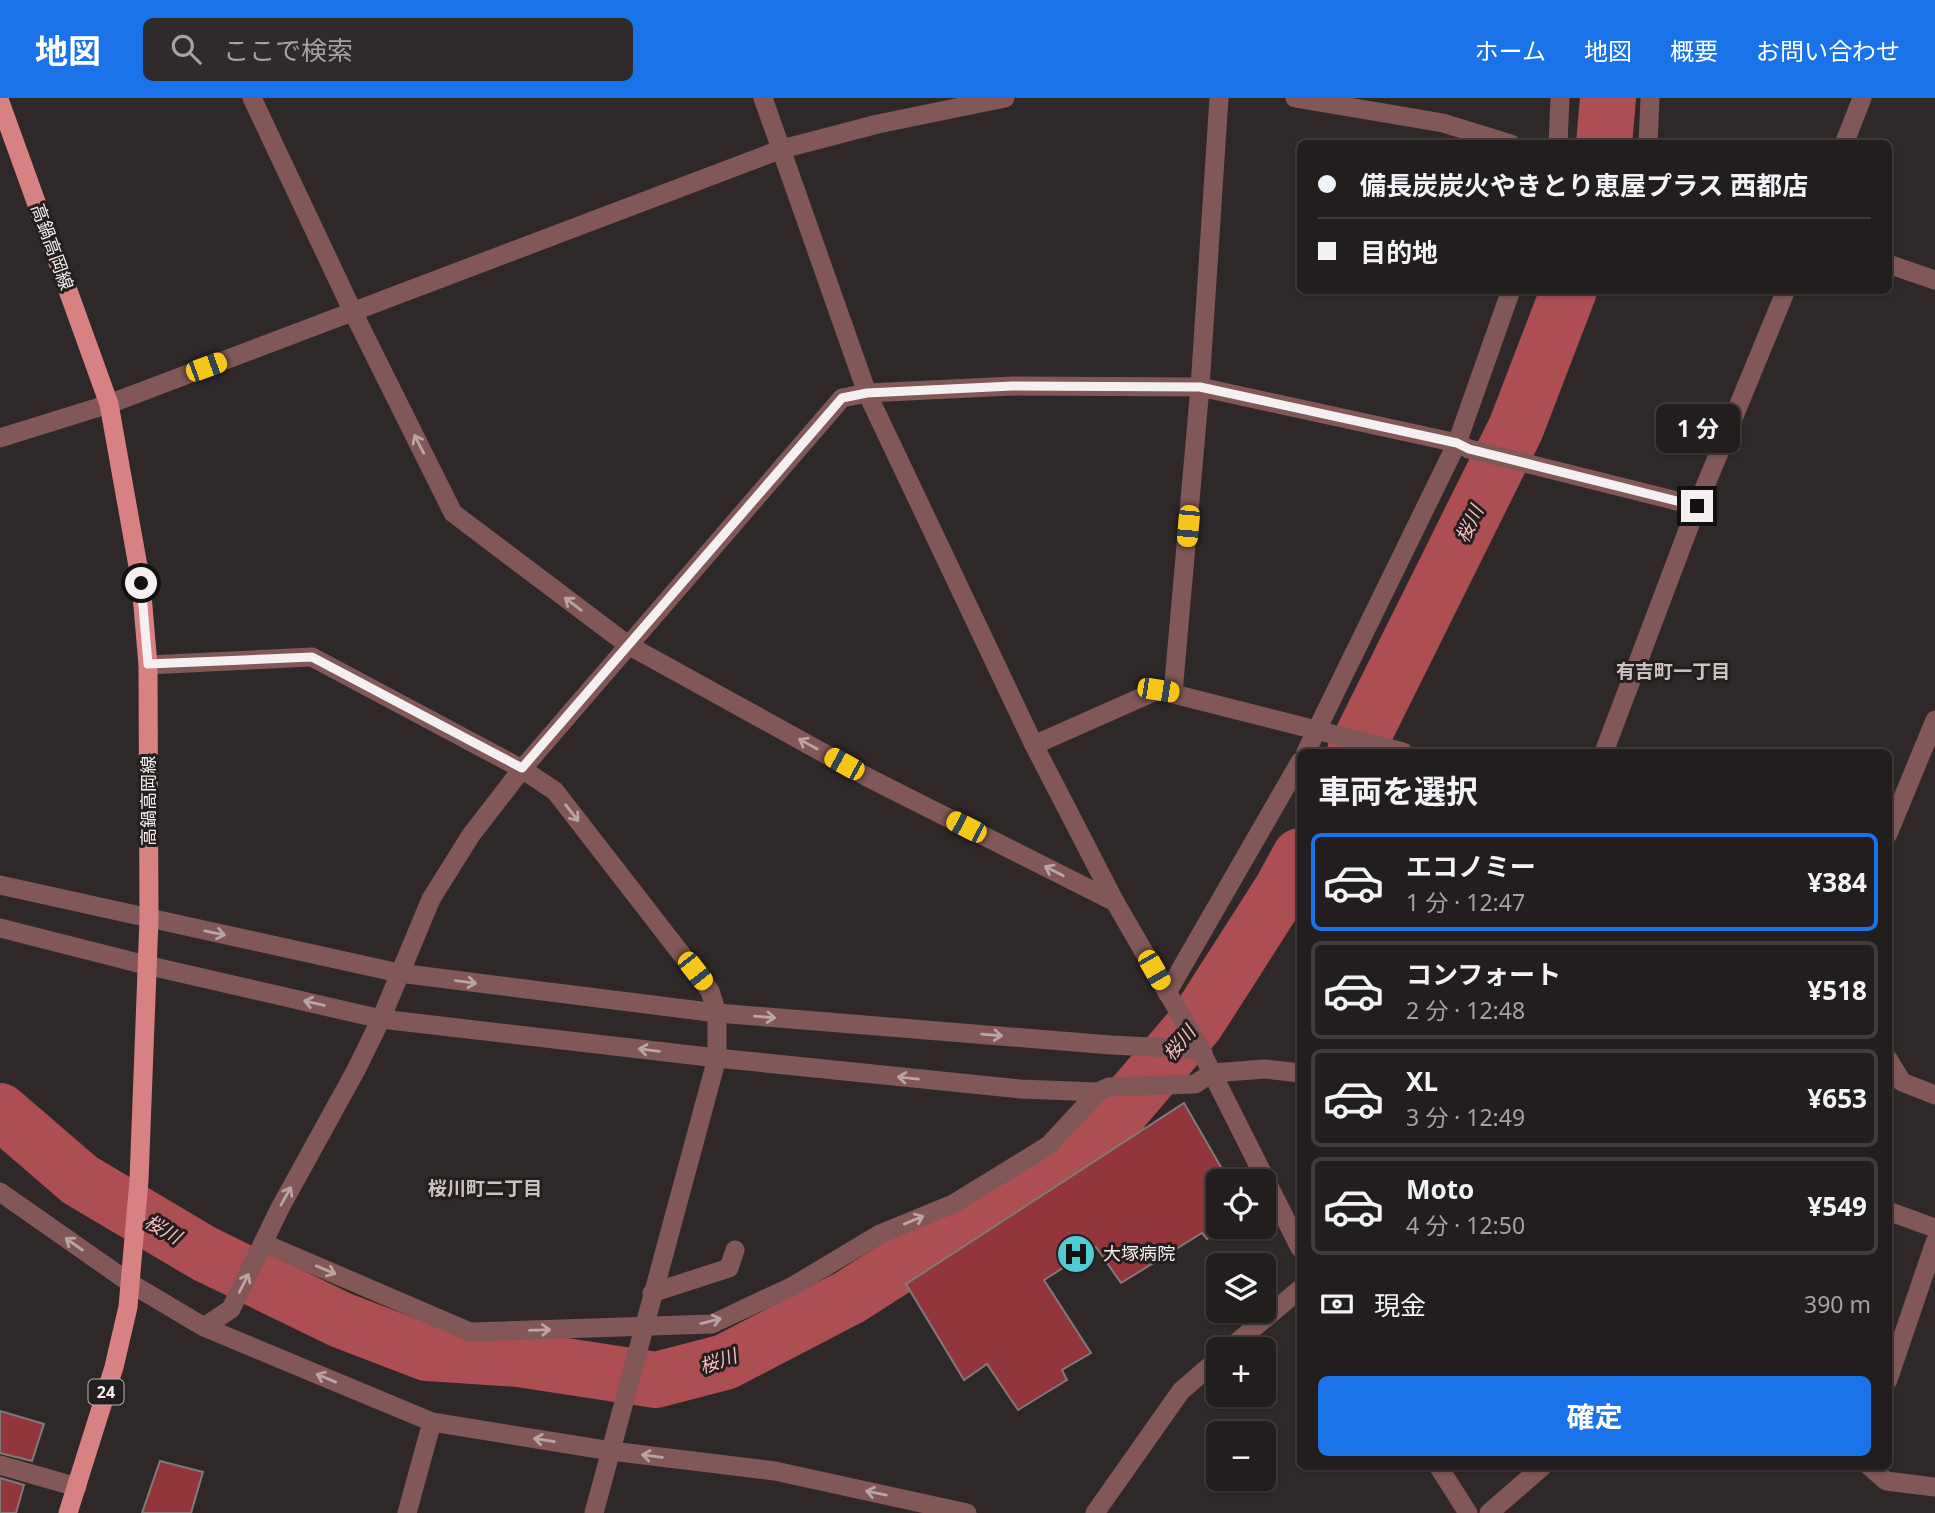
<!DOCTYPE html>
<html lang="ja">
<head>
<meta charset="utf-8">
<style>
	body { margin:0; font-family:"Noto Sans","Noto Sans JP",sans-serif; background:#2f2b2b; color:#f1f3f6; height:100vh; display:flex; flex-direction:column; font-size:26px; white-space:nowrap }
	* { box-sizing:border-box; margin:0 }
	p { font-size:23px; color:#a3a2a4 }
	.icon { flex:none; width:38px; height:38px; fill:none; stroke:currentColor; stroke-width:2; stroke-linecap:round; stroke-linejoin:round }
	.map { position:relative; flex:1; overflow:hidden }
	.drawer { position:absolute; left:1297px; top:651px; width:595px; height:721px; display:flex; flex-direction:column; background:#231e1e; border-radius:10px; box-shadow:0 2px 5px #0004,0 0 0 2px #403c3c }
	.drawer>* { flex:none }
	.top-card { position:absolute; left:1297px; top:42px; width:595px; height:154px; border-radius:10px; box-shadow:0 2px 5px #0004,0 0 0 2px #403c3c; display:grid; align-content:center; height:154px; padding:0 21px; background:#231e1e }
	.fabs { position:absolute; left:1206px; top:1071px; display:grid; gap:14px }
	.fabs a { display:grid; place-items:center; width:70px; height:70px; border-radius:10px; background:#231e1e; box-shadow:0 2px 5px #0004,0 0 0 2px #403c3c; font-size:35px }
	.end { position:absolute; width:32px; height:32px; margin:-16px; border:9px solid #f5f0f0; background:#111; box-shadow:0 0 0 4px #111 }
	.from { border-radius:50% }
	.bubble { position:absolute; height:49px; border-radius:10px; background:#231e1e; box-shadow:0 2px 5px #0004,0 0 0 2px #403c3c; font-size:23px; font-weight:700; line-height:49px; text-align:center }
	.car { position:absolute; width:21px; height:42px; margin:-21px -10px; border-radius:9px; box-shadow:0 0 5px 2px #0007; background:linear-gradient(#f5c518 24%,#345 0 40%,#f5c518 0 76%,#345 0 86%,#f5c518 0) }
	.top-card b { display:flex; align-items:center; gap:24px; height:66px; font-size:26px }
	.top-card b+b { border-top:2px solid #403c3c }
	.top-card i { width:18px; height:18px; background:#f1f3f6 }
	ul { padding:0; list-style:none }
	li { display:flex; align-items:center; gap:21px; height:98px; margin:0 14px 10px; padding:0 7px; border:4px solid #403c3c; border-radius:10px }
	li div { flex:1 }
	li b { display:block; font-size:26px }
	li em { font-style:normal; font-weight:700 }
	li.on { border-color:#1a73e8 }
	li>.icon { width:63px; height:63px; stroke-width:1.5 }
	h2 { padding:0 21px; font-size:32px; line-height:84px }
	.pay { display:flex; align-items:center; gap:18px; height:77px; padding:0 21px; font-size:26px }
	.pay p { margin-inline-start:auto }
	.cta { display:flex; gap:14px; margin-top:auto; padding:14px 21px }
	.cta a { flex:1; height:80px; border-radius:10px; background:#1a73e8; color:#fff; font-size:28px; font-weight:700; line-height:80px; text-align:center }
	header { display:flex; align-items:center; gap:42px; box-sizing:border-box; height:98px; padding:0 35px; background:#1a73e8; color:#fff }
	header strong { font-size:33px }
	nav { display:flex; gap:38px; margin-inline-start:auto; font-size:24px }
	.search { width:490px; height:63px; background:#2f2b2b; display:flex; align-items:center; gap:18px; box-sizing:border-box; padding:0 24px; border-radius:10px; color:#a3a2a4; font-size:26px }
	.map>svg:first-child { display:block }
</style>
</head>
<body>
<header>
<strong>地図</strong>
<div class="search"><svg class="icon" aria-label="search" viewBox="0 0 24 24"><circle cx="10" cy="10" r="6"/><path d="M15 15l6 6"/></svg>ここで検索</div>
<nav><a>ホーム</a><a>地図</a><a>概要</a><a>お問い合わせ</a></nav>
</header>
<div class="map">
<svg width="1935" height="1415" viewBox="0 0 1935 1415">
	<rect width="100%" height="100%" fill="#2f2828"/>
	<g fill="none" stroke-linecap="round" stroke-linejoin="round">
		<g stroke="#ac4e52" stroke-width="56">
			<path d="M 1604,46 L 1608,0"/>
			<path d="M 1355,654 L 1516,330 L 1569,192"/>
			<path d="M 0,1013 L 80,1082 L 205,1156 L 341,1222 L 427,1255 L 519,1261 L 656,1282 L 725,1264 L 850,1199 L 1097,1041 L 1197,924 L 1282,791 L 1300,758"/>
		</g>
	</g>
	<g fill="#92363c" stroke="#827979" stroke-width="2">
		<path d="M 1184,1005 L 1229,1083 L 1218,1083 L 1218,1129 L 1226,1129 L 1207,1141 L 1202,1135 L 1121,1185 L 1096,1149 L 1044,1182 L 1091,1255 L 1062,1272 L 1067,1282 L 1018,1312 L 987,1266 L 964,1282 L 906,1186 Z"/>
		<path d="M 0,1313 L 44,1326 L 32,1363 L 0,1355 Z"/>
		<path d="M 160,1363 L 203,1374 L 191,1415 L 142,1415 Z"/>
		<path d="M 0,1380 L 24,1387 L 16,1415 L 0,1415 Z"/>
	</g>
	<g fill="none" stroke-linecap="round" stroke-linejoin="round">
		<g stroke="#815757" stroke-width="19">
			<path d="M 252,0 L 353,214 L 453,415 L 628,547 L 867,679 L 1115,804"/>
			<path d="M 1558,46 L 1560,0"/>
			<path d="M 1648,46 L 1650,0"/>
			<path d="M 148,567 L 312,559 L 522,671 L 555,693 L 710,893 L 717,915 L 717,960 L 594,1415"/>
			<path d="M 1173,595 L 1200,289 L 1219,0"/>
			<path d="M 1034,647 L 1158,592 L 1403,654"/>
			<path d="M 1306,654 L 1457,345 L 1511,192"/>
			<path d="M 1888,736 L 1935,622"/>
			<path d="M 0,787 L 399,875 L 717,915 L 1111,947 L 1193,951 L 1203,955"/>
			<path d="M 0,830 L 146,867 L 381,921 L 717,960 L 1020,991 L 1098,994"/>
			<path d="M 1167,895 L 1300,664"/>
			<path d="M 1888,961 L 1902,984 L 1935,997"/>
			<path d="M 0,1094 L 130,1185 L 204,1229 L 432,1324 L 611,1353 L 775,1373 L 967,1415"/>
			<path d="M 263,1145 L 470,1234 L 712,1226 L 793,1188 L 880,1136 L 953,1106 L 1049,1047 L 1098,994 L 1109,989 L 1195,986 L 1212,975"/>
			<path d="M 652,1195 L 729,1170 L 735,1152"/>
			<path d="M 204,1229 L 231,1211 L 280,1110 L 356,972 L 381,921 L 431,801 L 471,737 L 522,671 L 842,300 L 867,295 L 1012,288 L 1200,289 L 1457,345 L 1469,351 L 1697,408"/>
			<path d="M 1888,1282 L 1935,1144"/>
			<path d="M 0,1367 L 77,1389"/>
			<path d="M 1869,1368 L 1886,1383 L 1935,1389"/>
			<path d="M 407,1415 L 432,1324"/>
			<path d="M 1489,1415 L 1543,1368"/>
		</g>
		<g stroke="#815757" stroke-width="19">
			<path d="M 763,0 L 867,295 L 1034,647 L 1115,804 L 1198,947 L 1300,1150"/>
			<path d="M 1295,0 L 1443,25 L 1511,46"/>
			<path d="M 1844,46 L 1862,0"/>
			<path d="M 1888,166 L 1935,182"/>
			<path d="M 0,340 L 109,306 L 782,51 L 878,26 L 1005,0"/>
			<path d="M 1604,654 L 1697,408 L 1786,192"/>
			<path d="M 1212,975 L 1265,971 L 1300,975"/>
			<path d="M 1888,1113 L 1935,1130"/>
			<path d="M 1229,1251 L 1300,1191"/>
			<path d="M 1438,1368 L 1468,1415"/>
			<path d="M 1095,1415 L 1181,1293 L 1218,1261"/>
		</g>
		<path stroke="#d78182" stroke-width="19" d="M 0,4 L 109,306 L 141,485 L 148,567 L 149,821 L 139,1082 L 128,1209 L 114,1269 L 68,1415"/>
	</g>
	<defs><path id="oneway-shaft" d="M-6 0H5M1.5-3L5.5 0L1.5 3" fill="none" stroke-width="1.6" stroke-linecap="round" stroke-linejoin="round" transform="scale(1.75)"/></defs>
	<g stroke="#bba4a4">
		<use href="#oneway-shaft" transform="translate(419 346) rotate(-117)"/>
		<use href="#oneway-shaft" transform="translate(573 506) rotate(-143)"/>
		<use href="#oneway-shaft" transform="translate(808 646) rotate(-151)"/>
		<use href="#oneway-shaft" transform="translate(572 715) rotate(52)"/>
		<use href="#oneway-shaft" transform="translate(1054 773) rotate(-153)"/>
		<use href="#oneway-shaft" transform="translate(215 835) rotate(12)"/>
		<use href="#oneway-shaft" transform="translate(466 884) rotate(7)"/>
		<use href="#oneway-shaft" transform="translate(314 905) rotate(-167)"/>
		<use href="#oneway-shaft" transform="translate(765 919) rotate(5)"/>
		<use href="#oneway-shaft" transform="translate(992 937) rotate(5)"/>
		<use href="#oneway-shaft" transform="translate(649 952) rotate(-173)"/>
		<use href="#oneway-shaft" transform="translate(908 980) rotate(-174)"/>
		<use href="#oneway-shaft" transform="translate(286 1098) rotate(-61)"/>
		<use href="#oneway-shaft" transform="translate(914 1122) rotate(-23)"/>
		<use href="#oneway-shaft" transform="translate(74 1146) rotate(-145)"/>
		<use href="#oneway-shaft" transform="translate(326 1172) rotate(23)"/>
		<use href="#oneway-shaft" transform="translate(244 1185) rotate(-63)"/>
		<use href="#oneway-shaft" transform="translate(711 1223) rotate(-14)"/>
		<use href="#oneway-shaft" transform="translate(540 1232) rotate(-2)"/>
		<use href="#oneway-shaft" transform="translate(326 1280) rotate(-157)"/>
		<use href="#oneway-shaft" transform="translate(544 1342) rotate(-171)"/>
		<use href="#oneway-shaft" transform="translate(652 1358) rotate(-173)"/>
		<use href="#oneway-shaft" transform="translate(876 1395) rotate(-168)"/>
	</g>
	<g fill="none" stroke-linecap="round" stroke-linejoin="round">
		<path stroke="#f5f0f0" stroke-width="9" d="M 141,485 L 148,566 L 312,559 L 522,670 L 842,300 L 867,295 L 1012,288 L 1200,289 L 1457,345 L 1469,351 L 1697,408"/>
	</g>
	<defs>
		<symbol id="hospital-disc" viewBox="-11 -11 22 22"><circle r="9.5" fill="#51ccd2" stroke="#251e1e"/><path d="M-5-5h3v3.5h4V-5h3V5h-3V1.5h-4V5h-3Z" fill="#111"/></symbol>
	</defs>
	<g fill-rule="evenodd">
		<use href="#hospital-disc" x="1054" y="1134" width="44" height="44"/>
	</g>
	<g text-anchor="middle" stroke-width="6" stroke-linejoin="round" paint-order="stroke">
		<rect fill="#251e1e" stroke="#b7b1b1" stroke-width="2" x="88.5" y="1281.5" width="35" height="25" rx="5"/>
		<g font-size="16" font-weight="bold" fill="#f5f0f0">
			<text x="106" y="1300">24</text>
		</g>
		<g font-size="18" fill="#f5f0f0" stroke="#251e1e">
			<text transform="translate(52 149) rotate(70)" y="6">高鍋高岡線</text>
			<text transform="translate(149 703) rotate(-90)" y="6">高鍋高岡線</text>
		</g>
		<g font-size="18" fill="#f5f0f0" stroke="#251e1e" text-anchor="start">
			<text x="1103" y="1162">大塚病院</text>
		</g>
		<g font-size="19" font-style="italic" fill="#f6c0bf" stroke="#251e1e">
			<text transform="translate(1469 426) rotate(-64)" y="7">桜川</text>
			<text transform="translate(1179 945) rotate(-50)" y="7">桜川</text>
			<text transform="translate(163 1131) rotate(30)" y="7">桜川</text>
			<text transform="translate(718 1263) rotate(-19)" y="7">桜川</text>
		</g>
		<g font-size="19" font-weight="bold" fill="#cbc2c2" stroke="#251e1e">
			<text x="1673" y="580">有吉町一丁目</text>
			<text x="485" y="1097">桜川町二丁目</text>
		</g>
	</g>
</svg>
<div class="fabs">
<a><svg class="icon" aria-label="locate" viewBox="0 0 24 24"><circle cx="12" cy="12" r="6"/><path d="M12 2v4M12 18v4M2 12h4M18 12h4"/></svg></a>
<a><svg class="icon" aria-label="layers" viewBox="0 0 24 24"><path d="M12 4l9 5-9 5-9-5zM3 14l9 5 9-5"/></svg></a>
<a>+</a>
<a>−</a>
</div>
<i class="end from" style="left:141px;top:485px"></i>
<i class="end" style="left:1697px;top:408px"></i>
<div class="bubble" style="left:1656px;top:306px;width:84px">1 分</div>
<i class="car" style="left:206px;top:269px;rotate:70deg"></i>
<i class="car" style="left:1188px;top:428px;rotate:185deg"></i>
<i class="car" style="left:1158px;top:592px;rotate:99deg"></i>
<i class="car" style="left:844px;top:666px;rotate:299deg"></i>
<i class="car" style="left:966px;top:729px;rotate:297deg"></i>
<i class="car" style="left:1154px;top:872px;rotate:150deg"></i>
<i class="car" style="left:695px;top:873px;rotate:142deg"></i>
<div class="top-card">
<b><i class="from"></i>備長炭炭火やきとり恵屋プラス 西都店</b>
<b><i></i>目的地</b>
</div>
<section class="drawer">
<h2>車両を選択</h2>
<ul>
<li class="on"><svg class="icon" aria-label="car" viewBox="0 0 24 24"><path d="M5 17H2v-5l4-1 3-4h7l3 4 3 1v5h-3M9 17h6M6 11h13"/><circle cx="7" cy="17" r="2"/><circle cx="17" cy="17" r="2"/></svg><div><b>エコノミー</b><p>1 分 · 12:47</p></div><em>¥384</em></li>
<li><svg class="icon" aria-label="car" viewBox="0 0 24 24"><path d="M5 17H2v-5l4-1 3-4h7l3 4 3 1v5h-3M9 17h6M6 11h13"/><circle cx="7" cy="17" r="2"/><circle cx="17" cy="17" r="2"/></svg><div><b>コンフォート</b><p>2 分 · 12:48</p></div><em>¥518</em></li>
<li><svg class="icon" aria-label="car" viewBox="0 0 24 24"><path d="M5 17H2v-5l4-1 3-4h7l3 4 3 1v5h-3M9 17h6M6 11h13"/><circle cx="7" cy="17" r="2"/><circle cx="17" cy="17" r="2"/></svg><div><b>XL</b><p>3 分 · 12:49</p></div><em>¥653</em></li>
<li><svg class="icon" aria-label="car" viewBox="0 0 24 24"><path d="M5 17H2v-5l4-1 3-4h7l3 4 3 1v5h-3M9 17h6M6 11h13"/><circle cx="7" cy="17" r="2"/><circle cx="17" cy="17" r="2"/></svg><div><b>Moto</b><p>4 分 · 12:50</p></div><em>¥549</em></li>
</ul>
<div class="pay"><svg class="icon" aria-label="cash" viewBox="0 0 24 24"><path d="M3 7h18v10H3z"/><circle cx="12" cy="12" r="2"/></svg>現金<p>390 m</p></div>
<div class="cta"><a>確定</a></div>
</section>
</div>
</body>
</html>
